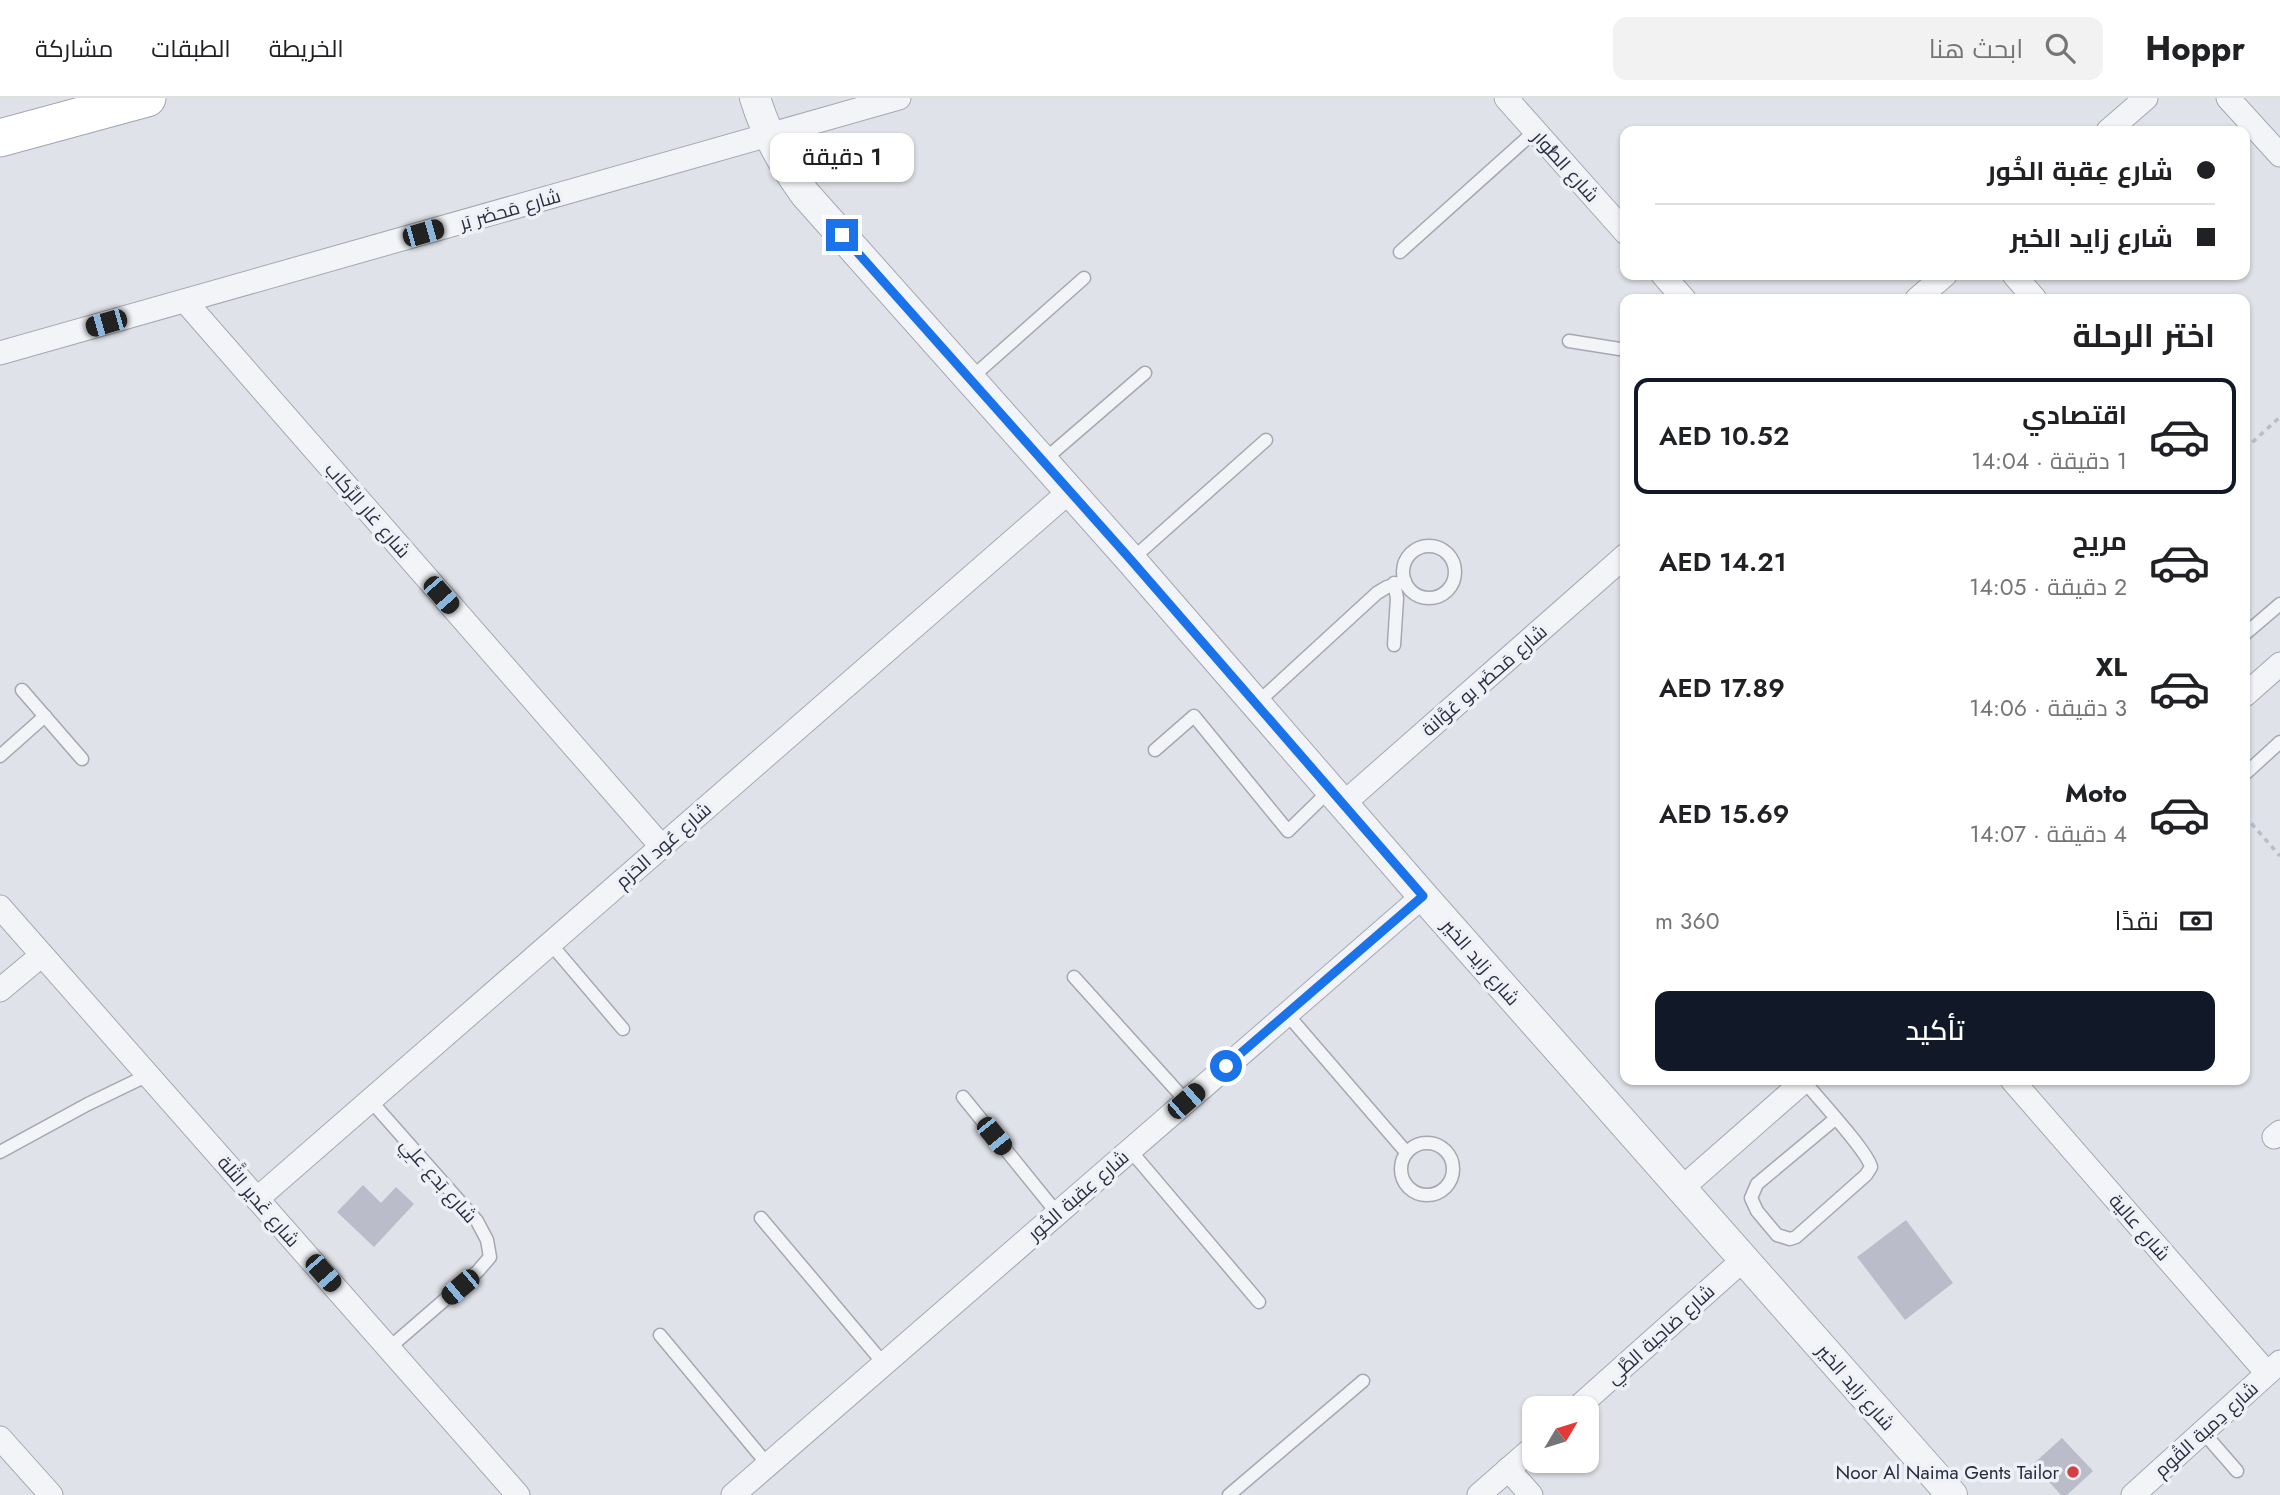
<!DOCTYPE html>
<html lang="ar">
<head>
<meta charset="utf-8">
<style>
	body { margin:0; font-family:Jost,Cairo,sans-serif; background:#f2f2f2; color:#202124; direction:rtl; height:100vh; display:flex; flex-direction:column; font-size:26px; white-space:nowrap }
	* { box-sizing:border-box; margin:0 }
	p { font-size:23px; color:#757577 }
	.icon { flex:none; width:38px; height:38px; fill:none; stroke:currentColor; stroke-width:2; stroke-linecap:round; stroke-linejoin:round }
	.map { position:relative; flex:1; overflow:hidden; direction:ltr }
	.sheet { position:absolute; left:1620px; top:196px; width:630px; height:791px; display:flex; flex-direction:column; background:#fff; border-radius:14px; box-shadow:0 2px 5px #0004; direction:rtl }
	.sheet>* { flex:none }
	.hud { position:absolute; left:1620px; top:28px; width:630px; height:154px; border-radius:14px; box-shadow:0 2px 5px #0004; direction:rtl; display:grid; align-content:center; height:154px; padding:0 35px; background:#fff }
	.needle { width:46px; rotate:52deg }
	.controls { position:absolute; left:1522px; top:1298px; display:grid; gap:14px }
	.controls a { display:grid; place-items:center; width:77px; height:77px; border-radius:14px; background:#fff; box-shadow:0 2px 5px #0004; font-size:35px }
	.end { position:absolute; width:32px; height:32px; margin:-16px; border:9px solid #1a73e8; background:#fff; box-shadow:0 0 0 4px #fff }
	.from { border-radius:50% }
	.bubble { position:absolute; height:49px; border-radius:14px; background:#fff; box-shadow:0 2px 5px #0004; font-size:23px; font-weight:600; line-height:49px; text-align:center; direction:rtl }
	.car { position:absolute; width:21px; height:42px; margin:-21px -10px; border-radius:9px; box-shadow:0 0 5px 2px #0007; background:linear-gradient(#222 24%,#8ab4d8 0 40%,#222 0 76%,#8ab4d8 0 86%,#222 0) }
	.hud b { display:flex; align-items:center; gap:24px; height:66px; font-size:26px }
	.hud b+b { border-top:2px solid #e0e0e0 }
	.hud i { width:18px; height:18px; background:#202124 }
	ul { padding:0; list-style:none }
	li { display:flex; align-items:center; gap:21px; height:116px; margin:0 14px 10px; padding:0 21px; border:4px solid transparent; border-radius:14px }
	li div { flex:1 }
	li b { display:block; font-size:26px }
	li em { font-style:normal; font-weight:600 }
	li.selected { border-color:#111827 }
	li>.icon { width:63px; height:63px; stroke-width:1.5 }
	h2 { padding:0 35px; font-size:32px; line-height:84px }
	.pay { display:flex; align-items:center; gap:18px; height:77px; padding:0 35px; font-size:26px }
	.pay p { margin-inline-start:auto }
	.action { display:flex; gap:14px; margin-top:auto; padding:14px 35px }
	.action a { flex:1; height:80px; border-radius:14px; background:#111827; color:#fff; font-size:28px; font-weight:600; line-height:80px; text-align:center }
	header { display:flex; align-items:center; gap:42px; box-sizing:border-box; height:98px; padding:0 35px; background:#fff; border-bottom:2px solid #e0e0e0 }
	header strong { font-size:33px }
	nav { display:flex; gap:38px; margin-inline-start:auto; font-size:24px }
	.search { width:490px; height:63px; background:#f2f2f2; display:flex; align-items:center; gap:18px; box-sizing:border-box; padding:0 24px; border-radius:14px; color:#757577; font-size:26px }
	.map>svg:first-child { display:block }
</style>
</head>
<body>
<header>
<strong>Hoppr</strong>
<div class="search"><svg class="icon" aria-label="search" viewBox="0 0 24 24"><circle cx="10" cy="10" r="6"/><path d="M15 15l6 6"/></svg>ابحث هنا</div>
<nav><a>الخريطة</a><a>الطبقات</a><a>مشاركة</a></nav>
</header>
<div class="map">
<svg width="2280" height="1397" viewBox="0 0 2280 1397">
	<rect width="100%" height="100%" fill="#e0e2e9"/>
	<g fill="#babdc9">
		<path d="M 363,1087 L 381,1105 L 396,1089 L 414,1106 L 374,1149 L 337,1114 Z"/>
		<path d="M 1906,1122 L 1953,1185 L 1905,1222 L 1857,1159 Z"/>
		<path d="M 2062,1340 L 2093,1373 L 2067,1397 L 2061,1397 L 2033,1366 Z"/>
	</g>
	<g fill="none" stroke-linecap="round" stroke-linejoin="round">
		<defs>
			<g id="service">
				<path d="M 1400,154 L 1535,33"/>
				<path d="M 1569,243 L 1626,252"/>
				<path d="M 970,281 L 1084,180"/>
				<path d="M 1043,363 L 1145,275"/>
				<circle cx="1429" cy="474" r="26"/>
				<path d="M 1131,462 L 1266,342"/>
				<path d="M 2245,536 L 2280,506"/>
				<path d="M 1394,547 L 1397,500 L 1394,485"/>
				<path d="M 22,592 L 82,661"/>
				<path d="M 1256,606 L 1377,495 L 1387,489 L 1405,483"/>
				<path d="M 1155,652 L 1194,618 L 1288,733 L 1330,692"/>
				<path d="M 0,658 L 45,618"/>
				<path d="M 2245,676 L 2280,644"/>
				<path d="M 550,845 L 623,931"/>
				<path d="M 1074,879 L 1186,1003"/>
				<path d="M 1287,916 L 1406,1054"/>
				<path d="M 1804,983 C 1817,999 1868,1054 1871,1069 L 1866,1077 L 1796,1139 L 1790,1141 L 1777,1137 L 1757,1113 L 1751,1100 L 1757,1086 L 1835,1021"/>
				<path d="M 963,999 L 1057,1115"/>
				<path d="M 370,1002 L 477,1123 L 487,1142 L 490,1159 L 478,1173 L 389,1250"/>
				<circle cx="1427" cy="1071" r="26"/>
				<path d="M 1130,1052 L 1259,1204"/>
				<path d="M 0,1054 L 88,1006 L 148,977"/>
				<path d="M 761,1120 L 884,1266"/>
				<path d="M 660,1237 L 768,1367"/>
				<path d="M 2203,1334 L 2237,1373"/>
				<path d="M 1229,1397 L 1363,1283"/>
			</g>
			<g id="minor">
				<path d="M 1506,0 L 1626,135"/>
				<path d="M 2228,0 L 2280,57"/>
				<path d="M 2108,33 L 2146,0"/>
				<path d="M 1663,177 L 1684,201"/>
				<path d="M 2014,177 L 2035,201"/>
				<path d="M 1917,201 L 1945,177"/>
				<path d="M 185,203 L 662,749"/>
				<path d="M 0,255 L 899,0"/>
				<path d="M 2245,597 L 2280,566"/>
				<path d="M 1343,706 L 1626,457"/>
				<path d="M 0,809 L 518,1397"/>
				<path d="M 0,892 L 42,857"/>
				<path d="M 2012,982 L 2267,1275"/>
				<path d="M 2274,1039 L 2280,1034"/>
				<path d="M 1681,1091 L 1805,982"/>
				<path d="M 257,1101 L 1070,393"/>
				<path d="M 1576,1311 L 1744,1161"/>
				<path d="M 0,1340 L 51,1397"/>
				<path d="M 1508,1371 L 1531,1397"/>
				<path d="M 733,1397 L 1423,798"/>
				<path d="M 1479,1397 L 1535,1348"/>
				<path d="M 2133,1397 L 2280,1264"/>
			</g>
			<path id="tertiary" d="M 755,0 C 767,38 782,64 805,96 L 1131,462 L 1423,798 L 1952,1397"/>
			<path id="primary" d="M 0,40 L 147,0"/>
		</defs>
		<use href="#service" stroke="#a5a8b3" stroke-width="15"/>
		<use href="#minor" stroke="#a5a8b3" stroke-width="25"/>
		<use href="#tertiary" stroke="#a5a8b3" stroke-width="32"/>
		<use href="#primary" stroke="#9fa5b6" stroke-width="39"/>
		<g stroke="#babdc4" stroke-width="3.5" stroke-dasharray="5 5" stroke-linecap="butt">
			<path d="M 2245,351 L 2280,319"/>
			<path d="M 2245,718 L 2280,758"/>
		</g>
		<use href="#service" stroke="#f3f4f7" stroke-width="12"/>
		<use href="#minor" stroke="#f3f4f7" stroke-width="23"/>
		<use href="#tertiary" stroke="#f3f4f7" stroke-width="30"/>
		<use href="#primary" stroke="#fff" stroke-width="37"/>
	</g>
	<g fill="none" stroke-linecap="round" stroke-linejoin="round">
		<path stroke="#1a73e8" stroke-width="9" d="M 842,137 L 1131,462 L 1423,798 L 1226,968"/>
	</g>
	<circle fill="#d34042" stroke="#eff1f7" stroke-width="2.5" cx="2073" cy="1374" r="7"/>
	<g text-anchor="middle" stroke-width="7" stroke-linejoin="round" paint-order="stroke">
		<g font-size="19" fill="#282e41" stroke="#eff1f7">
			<text transform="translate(1566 68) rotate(48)" y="7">شارع الطُّوار</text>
			<text transform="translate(510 111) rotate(-16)" y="7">شارع مَحضَر بَر</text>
			<text transform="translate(368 412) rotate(49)" y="7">شارع غار الرِّكاب</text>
			<text transform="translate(1484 582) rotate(-41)" y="7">شارع مَحضَر بو عُوَّانة</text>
			<text transform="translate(663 747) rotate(-41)" y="7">شارع عُود الحَزم</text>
			<text transform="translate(1481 864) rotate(49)" y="7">شارع زايد الخير</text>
			<text transform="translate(439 1082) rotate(49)" y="7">شارع بَدع علِي</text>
			<text transform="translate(1078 1097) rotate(-41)" y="7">شارع عِقبة الخُور</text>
			<text transform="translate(259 1103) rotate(49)" y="7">شارع غَدير الثَّلة</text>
			<text transform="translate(2140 1129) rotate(49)" y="7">شارع عالية</text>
			<text transform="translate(1660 1236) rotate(-42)" y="7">شارع ضاحِية الطَّي</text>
			<text transform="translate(1856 1289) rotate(49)" y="7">شارع زايد الخير</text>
			<text transform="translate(2206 1331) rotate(-42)" y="7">شارع دِمية القُوم</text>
		</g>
		<g font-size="19" fill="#282e41" stroke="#eff1f7" text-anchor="end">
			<text x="2059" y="1381">Noor Al Naima Gents Tailor</text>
		</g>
	</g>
</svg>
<div class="controls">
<a><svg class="needle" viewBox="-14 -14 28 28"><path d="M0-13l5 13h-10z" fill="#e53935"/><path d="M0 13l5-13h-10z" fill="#757577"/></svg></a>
</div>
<i class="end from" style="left:1226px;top:968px"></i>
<i class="end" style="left:842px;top:137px"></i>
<div class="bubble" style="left:770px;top:35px;width:144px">1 دقيقة</div>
<i class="car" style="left:423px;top:135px;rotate:74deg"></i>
<i class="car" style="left:106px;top:225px;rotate:254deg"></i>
<i class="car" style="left:441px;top:497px;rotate:139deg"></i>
<i class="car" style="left:1186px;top:1003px;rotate:49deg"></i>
<i class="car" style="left:994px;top:1038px;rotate:141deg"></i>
<i class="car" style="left:323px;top:1175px;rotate:139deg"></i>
<i class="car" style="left:460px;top:1189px;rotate:230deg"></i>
<div class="hud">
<b><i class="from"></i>شارع عِقبة الخُور</b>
<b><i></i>شارع زايد الخير</b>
</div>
<section class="sheet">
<h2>اختر الرحلة</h2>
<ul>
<li class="selected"><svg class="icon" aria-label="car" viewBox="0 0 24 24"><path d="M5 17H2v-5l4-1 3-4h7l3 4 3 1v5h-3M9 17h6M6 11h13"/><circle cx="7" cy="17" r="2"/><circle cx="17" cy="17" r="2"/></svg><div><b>اقتصادي</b><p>1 دقيقة · 14:04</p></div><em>AED 10.52</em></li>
<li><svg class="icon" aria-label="car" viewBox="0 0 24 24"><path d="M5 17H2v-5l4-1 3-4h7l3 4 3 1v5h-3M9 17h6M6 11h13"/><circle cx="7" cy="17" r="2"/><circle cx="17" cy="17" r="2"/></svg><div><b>مريح</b><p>2 دقيقة · 14:05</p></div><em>AED 14.21</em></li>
<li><svg class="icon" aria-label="car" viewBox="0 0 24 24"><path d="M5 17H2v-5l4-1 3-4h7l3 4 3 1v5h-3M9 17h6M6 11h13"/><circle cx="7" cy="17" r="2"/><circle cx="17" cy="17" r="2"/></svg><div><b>XL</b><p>3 دقيقة · 14:06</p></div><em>AED 17.89</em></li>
<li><svg class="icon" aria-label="car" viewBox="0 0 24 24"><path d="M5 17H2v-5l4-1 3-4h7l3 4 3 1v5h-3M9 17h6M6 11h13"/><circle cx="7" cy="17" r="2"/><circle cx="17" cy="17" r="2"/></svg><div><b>Moto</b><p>4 دقيقة · 14:07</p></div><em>AED 15.69</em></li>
</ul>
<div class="pay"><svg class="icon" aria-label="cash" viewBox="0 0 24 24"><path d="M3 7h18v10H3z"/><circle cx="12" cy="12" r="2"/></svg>نقدًا<p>360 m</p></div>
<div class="action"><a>تأكيد</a></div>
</section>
</div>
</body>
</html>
